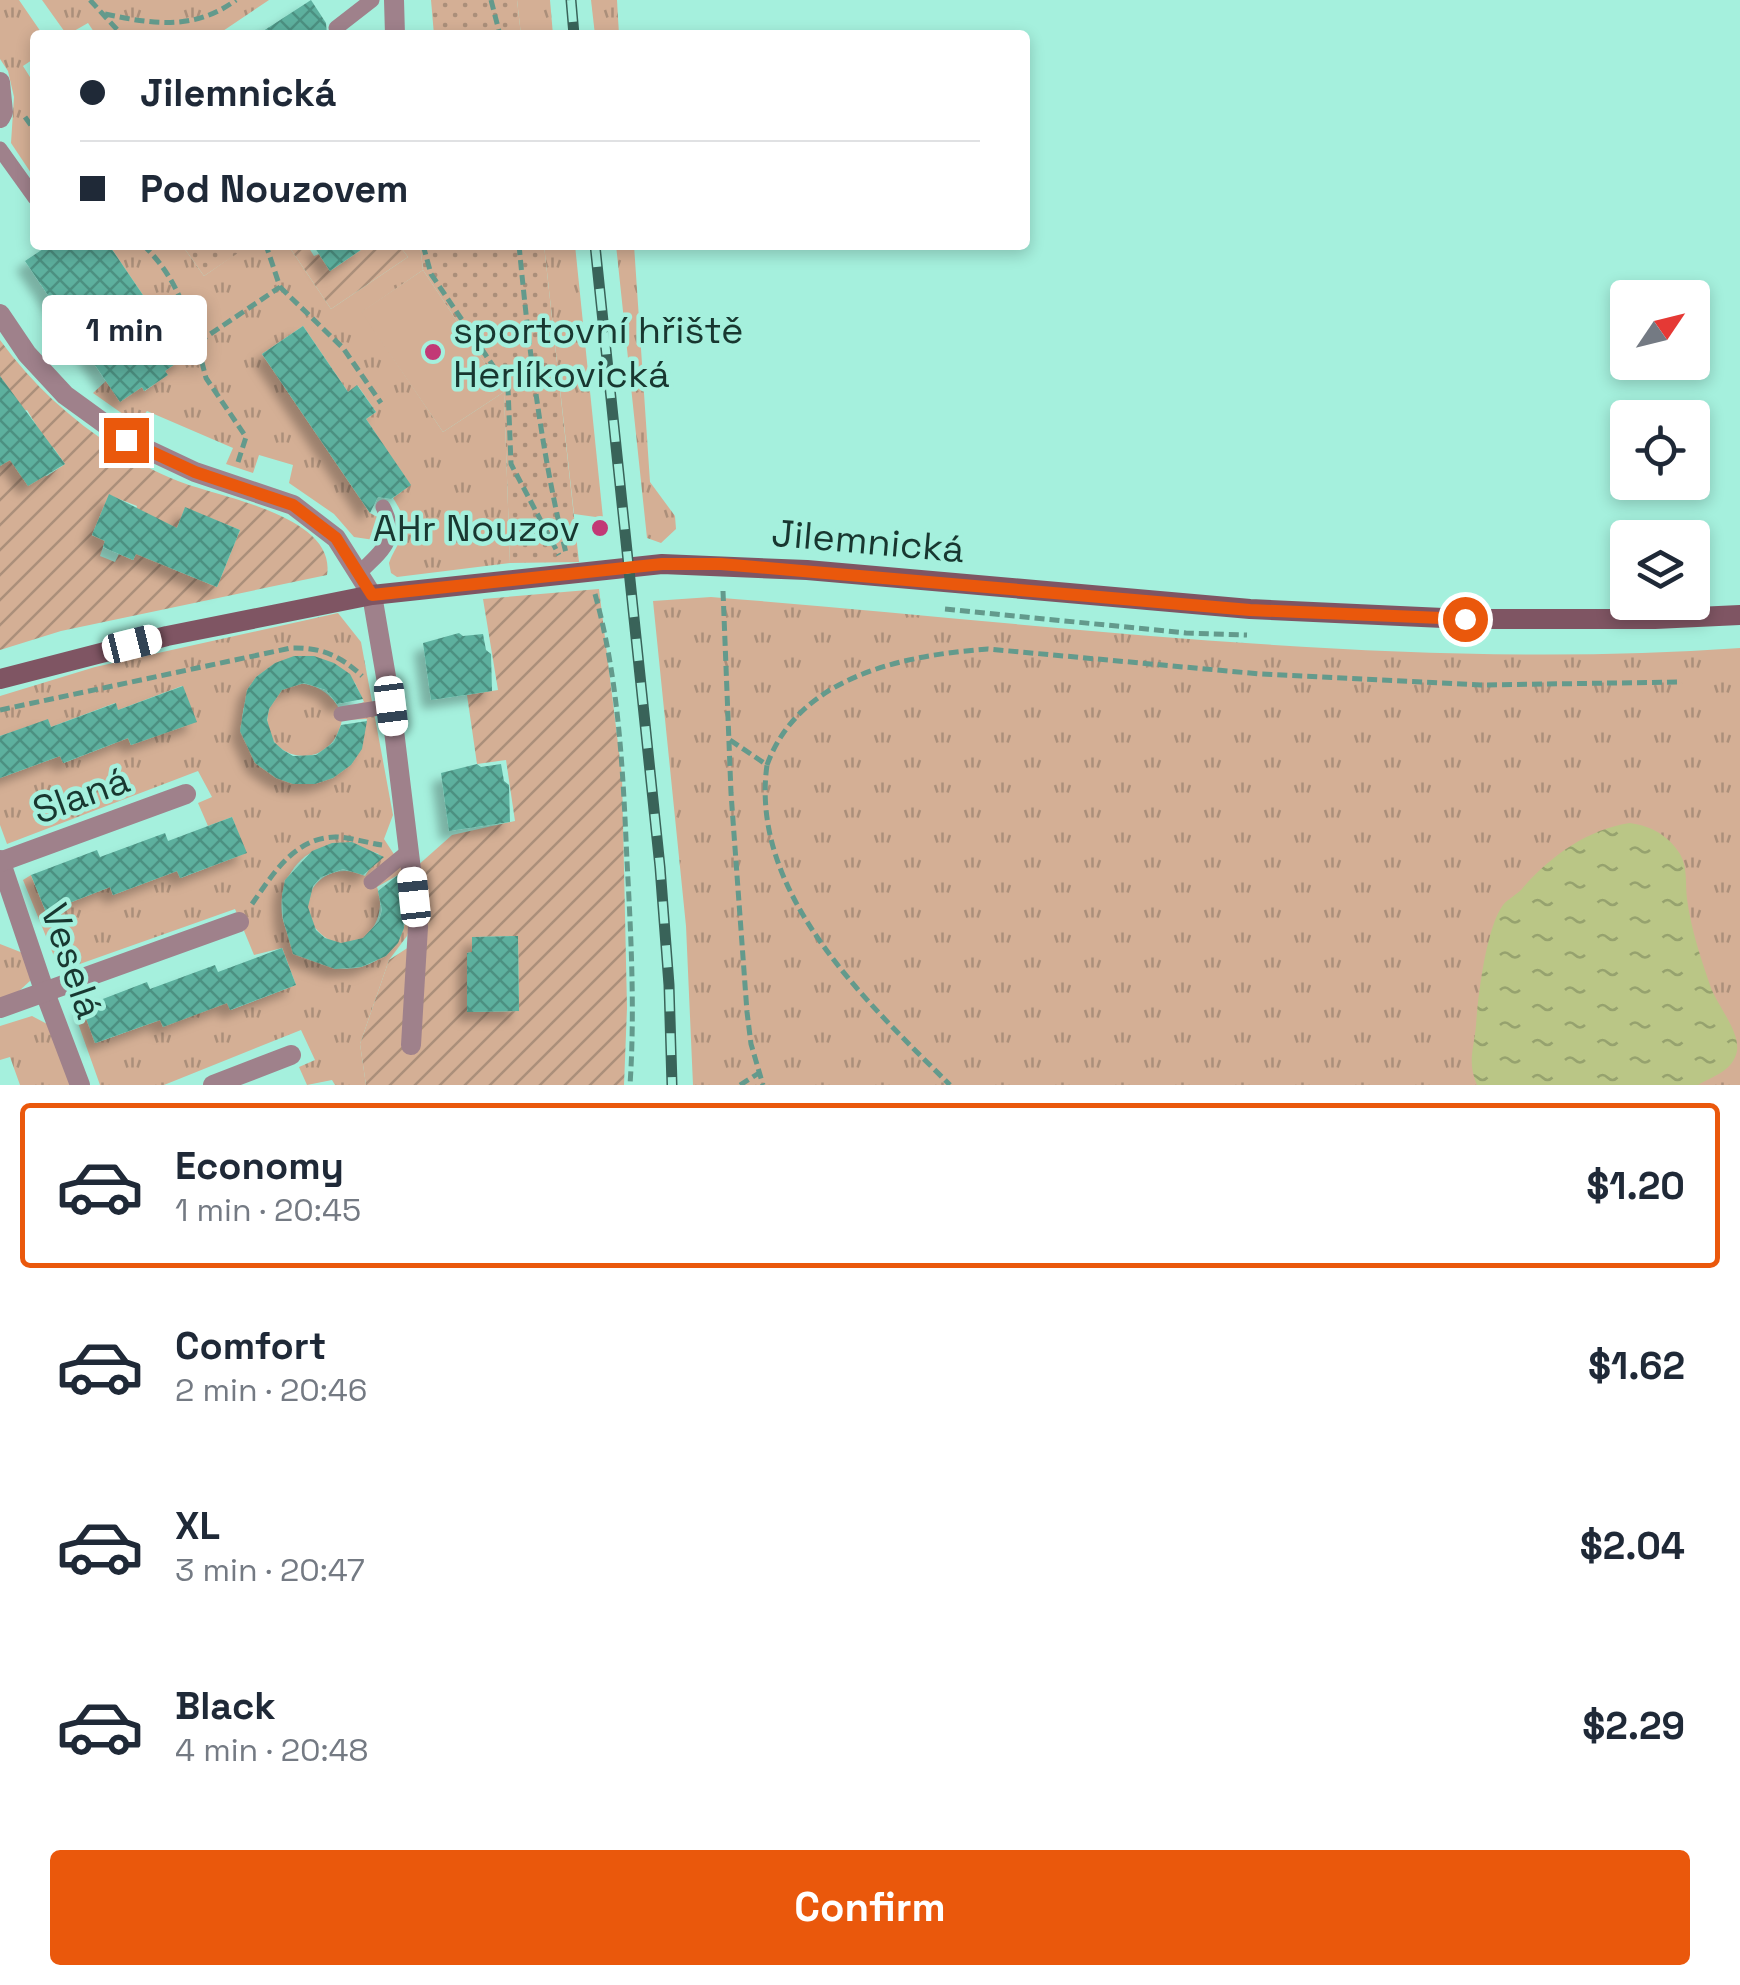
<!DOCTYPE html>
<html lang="en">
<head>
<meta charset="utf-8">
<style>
	body { margin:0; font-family:"Space Grotesk",sans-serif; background:#f6f6f7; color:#1f2937; height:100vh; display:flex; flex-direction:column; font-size:38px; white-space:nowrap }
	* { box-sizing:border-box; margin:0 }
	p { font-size:32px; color:#747a83 }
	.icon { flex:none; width:55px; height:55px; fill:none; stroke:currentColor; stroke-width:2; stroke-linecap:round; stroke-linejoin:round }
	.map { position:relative; height:1085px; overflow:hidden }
	.drawer { display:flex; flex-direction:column; background:#fff; flex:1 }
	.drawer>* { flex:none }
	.hud { position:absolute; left:30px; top:30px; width:1000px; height:220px; border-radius:10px; box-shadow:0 5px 15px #0003; display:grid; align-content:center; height:220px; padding:0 50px; background:#fff }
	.needle { width:65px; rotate:55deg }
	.fabs { position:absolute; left:1610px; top:280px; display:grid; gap:20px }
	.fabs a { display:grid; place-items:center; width:100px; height:100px; border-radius:10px; background:#fff; box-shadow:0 5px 15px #0003; font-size:50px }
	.end { position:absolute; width:45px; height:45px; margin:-22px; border:12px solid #ea580c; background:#fff; box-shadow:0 0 0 5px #fff }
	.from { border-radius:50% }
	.bubble { position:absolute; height:70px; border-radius:10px; background:#fff; box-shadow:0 5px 15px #0003; font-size:32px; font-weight:700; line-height:70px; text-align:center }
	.car { position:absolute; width:30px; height:60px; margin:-30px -15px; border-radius:12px; box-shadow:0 0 8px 2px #0007; background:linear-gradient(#fff 24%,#345 0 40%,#fff 0 76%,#345 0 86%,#fff 0) }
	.hud b { display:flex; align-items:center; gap:35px; height:95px; font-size:38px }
	.hud b+b { border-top:2px solid #e0e1e3 }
	.hud i { width:25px; height:25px; background:#1f2937 }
	ul { padding:18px 0 0; list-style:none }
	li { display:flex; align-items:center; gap:30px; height:165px; margin:0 20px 15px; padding:0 30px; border:5px solid transparent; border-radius:10px }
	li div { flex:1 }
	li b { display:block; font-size:38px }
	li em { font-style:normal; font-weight:700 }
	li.on { border-color:#ea580c }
	li>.icon { width:90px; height:90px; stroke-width:1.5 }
	.button { display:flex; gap:20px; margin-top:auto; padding:20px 50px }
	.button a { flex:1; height:115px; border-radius:10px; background:#ea580c; color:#fff; font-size:40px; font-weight:700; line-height:115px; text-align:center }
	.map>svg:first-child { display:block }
</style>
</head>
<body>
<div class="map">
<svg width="1740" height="1085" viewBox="0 0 1740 1085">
	<defs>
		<pattern id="grass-tufts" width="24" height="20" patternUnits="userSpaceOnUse" patternTransform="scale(2.5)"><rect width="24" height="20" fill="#d4af95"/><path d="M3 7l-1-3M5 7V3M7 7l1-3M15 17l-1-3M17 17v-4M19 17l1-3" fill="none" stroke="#ab8f7a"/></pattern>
		<pattern id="park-dots" width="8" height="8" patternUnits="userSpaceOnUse" patternTransform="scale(2.5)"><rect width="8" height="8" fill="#d4af95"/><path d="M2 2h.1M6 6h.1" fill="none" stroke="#ab8f7a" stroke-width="1.8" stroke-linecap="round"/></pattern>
		<pattern id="garden-furrows" width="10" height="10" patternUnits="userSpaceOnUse" patternTransform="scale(2.5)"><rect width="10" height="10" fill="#d4af95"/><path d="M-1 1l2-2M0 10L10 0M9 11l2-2" fill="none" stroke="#ab8f7a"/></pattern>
		<pattern id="water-ripples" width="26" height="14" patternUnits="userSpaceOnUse" patternTransform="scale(2.5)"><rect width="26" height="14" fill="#bac686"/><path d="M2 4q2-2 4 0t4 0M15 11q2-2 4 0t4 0" fill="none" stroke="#96a26e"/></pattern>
		<pattern id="building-cross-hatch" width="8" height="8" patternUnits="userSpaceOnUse" patternTransform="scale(2.5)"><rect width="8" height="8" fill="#5db09e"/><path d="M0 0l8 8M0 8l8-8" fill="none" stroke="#4c9081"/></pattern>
		<filter id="shadow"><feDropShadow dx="-9" dy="9" stdDeviation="5" flood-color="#0004"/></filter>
	</defs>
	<rect width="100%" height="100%" fill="#a5f0dd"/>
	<g fill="url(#grass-tufts)" fill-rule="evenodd">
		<path d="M 0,0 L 19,0 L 43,35 L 35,35 L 35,58 L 23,66 L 35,85 L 35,179 L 11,143 L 14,97 L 8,71 L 0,59 Z"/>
		<path d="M 42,0 L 269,0 L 217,35 L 96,35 L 88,23 L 67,35 Z"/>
		<path d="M 517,0 L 550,0 L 553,35 L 521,35 Z"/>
		<path d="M 591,0 L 617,0 L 619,35 L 595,35 Z"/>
		<path d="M 109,245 L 182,245 L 204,276 L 237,253 L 232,245 L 288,245 L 331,309 L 408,257 L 399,245 L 420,245 L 423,270 L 362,312 L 443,432 L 504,392 L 510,563 L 397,577 L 391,573 L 389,563 C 401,532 416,534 393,498 L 410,485 L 366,419 L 376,412 L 358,386 L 348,392 L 303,326 L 262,354 L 370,513 L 381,519 L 383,527 L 380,537 L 374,540 L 354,537 L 334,514 L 289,483 L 293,465 L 259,455 L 253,473 L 226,464 L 233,448 L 147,411 L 137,424 L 93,393 L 106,381 L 120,401 L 142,387 L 145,391 L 167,375 L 165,371 L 185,357 Z"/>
		<path d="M 544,245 L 575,245 L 603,518 L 574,514 Z"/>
		<path d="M 616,245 L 634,245 L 650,482 L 675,516 L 676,529 L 661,543 L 647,538 Z"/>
		<path d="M 711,597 C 1053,624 1396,672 1740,648 L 1740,1085 L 693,1085 L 686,926 L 653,601 Z"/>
		<path d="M 338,613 L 361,642 L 393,815 L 384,839 L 411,880 L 415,910 L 407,936 L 389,960 L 360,1044 L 366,1085 L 335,1085 L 332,1080 L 307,1085 L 299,1067 L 315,1060 L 301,1030 L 164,1085 L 100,1085 L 73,1009 L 82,1007 L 96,1043 L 160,1020 L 227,1003 L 231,1010 L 296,985 L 282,948 L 254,955 L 235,909 L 60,971 L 23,880 L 31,875 L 46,912 L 110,887 L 113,895 L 177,871 L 181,878 L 246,853 L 232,817 L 208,826 L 198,803 L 212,797 L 198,771 L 7,844 L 0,825 L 0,778 L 60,756 L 64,763 L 128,738 L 131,745 L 196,721 L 182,686 L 118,710 L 115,703 L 51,727 L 48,720 L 0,736 L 0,696 L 95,667 ZM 341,669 L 355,683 L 364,702 L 340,710 C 324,679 280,671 269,710 C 255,758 330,779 342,720 L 367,719 L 360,748 L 260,765 C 242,731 235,720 253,683 ZM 351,844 L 379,854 L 365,876 C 323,855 287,904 321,934 C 353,963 391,925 377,887 L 398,875 C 408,891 410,917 401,934 C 360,1008 256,951 287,880 C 292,869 302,856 313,852 C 324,847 340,846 351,844 Z"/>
		<path d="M 0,944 L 23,953 L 31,980 L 18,992 L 0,1000 Z"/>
		<path d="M 32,1016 L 49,1025 L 70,1085 L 20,1085 L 10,1057 L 0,1060 L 0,1026 Z"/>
	</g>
	<g fill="url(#park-dots)">
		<path d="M 431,0 L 517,0 L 521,35 L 434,35 Z"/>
		<path d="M 182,245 L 232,245 L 238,253 L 204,276 Z"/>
		<path d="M 420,245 L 544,245 L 579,562 L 510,563 L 504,392 L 423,270 Z"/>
	</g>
	<g fill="url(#garden-furrows)" fill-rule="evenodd">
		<path d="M 288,245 L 307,245 L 314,256 L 319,254 L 330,271 L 368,245 L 399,245 L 408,257 L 331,309 Z"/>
		<path d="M 0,340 C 32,384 71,420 117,449 C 135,461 157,473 178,481 C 217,497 337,515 327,575 L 61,631 L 0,650 L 0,453 L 6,462 L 10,460 L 47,476 L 65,464 L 53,447 L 50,448 L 27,410 L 24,411 L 0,381 ZM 109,495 L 137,506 L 136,510 L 151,517 L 133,560 L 119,554 L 115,562 L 100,556 L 105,541 L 92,535 ZM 185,508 L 240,530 L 217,587 L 168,567 L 175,533 Z"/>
		<path d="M 599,589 L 622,776 L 627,1008 L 624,1085 L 366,1085 L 360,1044 L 389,960 L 412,945 L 407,875 L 452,835 L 515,821 L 506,760 L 477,764 L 467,695 L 498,690 L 483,599 ZM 518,936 L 519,1011 L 468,1012 L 467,953 L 472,952 L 473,937 Z"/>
	</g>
	<path fill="#d4af95" d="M 423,270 L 504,392 L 443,432 L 361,312 Z"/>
	<path fill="url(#water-ripples)" d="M 1630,823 C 1651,826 1668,835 1680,854 C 1688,868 1685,884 1687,899 C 1691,929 1701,959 1711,988 C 1718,1006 1740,1032 1737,1051 C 1733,1071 1713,1076 1698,1085 L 1477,1085 C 1467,1061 1474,1049 1476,1025 C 1478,996 1486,928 1503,905 C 1508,899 1516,895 1521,890 C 1548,858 1587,829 1630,823 Z"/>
	<g fill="url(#building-cross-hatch)" filter="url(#shadow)">
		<path d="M 311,0 L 326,23 L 327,35 L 257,35 Z"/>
		<path d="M 49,245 L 109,245 L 185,357 L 165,371 L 168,375 L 144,391 L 142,387 L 120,402 L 25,261 Z"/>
		<path d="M 313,245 L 368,245 L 330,271 Z"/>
		<path d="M 303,326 L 348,392 L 357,385 L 376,412 L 366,419 L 411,485 L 391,499 L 378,497 L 370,513 L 262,354 Z"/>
		<path d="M 0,376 L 65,464 L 28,486 L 10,460 L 0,466 Z"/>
		<path d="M 109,494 L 177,528 L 185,507 L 240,530 L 217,587 L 136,554 L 133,560 L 103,547 L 105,541 L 92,535 Z"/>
		<path d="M 459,633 L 463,636 L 483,634 L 486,650 L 491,654 L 492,691 L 431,700 L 423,643 Z"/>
		<path d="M 294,656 L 314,656 L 334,663 L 350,674 L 363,699 L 337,704 L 326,690 L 304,683 L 282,690 L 269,709 L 267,720 L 274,742 L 283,750 L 293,756 L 316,755 L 334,742 L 341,725 L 367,721 L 362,749 L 351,765 L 333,778 L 315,784 L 293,784 L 276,778 L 255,763 L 240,731 L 247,690 L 256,677 L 275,663 Z"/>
		<path d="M 183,686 L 197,722 L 131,745 L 128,738 L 63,763 L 60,756 L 0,778 L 0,736 L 48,719 L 51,727 L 116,703 L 118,710 Z"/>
		<path d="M 477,764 L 481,767 L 501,764 L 504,781 L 509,785 L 510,822 L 449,831 L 441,773 Z"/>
		<path d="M 232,817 L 247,853 L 180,878 L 177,871 L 113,895 L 110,887 L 46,912 L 31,875 L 97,850 L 100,857 L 165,833 L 168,841 Z"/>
		<path d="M 352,842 L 384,857 L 363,875 L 343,869 L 321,877 L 313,886 L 308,907 L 316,930 L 325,938 L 341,943 L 363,938 L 379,921 L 382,910 L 378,891 L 398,875 L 404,928 L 398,943 L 386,956 L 361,967 L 335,969 L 293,954 L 283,919 L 282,895 L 285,880 L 312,851 L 332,843 Z"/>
		<path d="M 518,936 L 519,1011 L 467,1012 L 467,953 L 472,952 L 472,937 Z"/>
		<path d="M 282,948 L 296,985 L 230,1010 L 227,1003 L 163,1027 L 160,1020 L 95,1043 L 82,1007 L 147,982 L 150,989 L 215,965 L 218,972 Z"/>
	</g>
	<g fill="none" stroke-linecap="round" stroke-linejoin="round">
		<g stroke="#639a8c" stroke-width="5" stroke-dasharray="10 5" stroke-linecap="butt">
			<path d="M 90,0 L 122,35"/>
			<path d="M 491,0 L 500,35"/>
			<path d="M 105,14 C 152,24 194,31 236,0"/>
			<path d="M 25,117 L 35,131"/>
			<path d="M 143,245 C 173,273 184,305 197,343"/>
			<path d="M 423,245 L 431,274 L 508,388 L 511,464 L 559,555"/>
			<path d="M 519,245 C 529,349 541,452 566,553"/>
			<path d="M 280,287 L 343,348 L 381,403"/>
			<path d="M 238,462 L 246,437 L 206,378 L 197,343 L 280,287 L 266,245"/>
			<path d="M 723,591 L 731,793 L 747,1012 L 751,1044 L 763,1085"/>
			<path d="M 595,594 C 619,680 623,772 627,861 C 631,935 635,1011 630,1085"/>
			<path d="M 945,609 L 1186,633 L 1247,635"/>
			<path d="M 0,710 L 291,648 C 321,647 341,656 362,676"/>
			<path d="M 730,740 L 767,765 C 749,894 868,1003 950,1085"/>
			<path d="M 767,765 C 799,676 904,655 988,649 L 1260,674 L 1481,685 L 1682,682"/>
			<path d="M 252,904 C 273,874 294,838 335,837 C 350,837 367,843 382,845"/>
			<path d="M 740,1085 L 759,1073"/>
		</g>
		<g stroke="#9f818b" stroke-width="15">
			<path d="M 336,28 L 372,0"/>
			<path d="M 0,149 L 35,198"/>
			<path d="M 359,573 C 382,551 400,539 383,507"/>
			<path d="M 341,714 L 391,706"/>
			<path d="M 371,882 L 410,850"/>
		</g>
		<g stroke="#9f818b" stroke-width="20">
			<path d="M 394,0 L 395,35"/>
			<path d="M 0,82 L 3,112 L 0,118"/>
			<path d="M 0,314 L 27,354 L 65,395 L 127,440 L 195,472 L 293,505 L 336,538 L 372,595 L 391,706 L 418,927 L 411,1045"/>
			<path d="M 0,860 L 44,990 L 80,1085"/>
			<path d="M 0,862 L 186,794"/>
			<path d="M 0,1008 L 239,922"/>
			<path d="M 213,1085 L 291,1055"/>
		</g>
		<path stroke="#7f5563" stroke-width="20" d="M 0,679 L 167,636 L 372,595 L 662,564 L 807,570 L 1250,609 L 1465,619 L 1655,619 L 1740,615"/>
		<defs>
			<g id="rail">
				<path d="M 571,0 L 574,35"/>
				<path d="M 595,245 L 660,867 L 669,985 L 672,1085"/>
			</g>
		</defs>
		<use href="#rail" stroke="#396359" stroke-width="11"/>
		<use href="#rail" stroke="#a5f0dd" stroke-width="8" stroke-dasharray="22" stroke-linecap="butt"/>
	</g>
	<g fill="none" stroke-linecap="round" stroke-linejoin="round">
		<path stroke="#ea580c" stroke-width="12" d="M 126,440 L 195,472 L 293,505 L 336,538 L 372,595 L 662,564 L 721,564 L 1250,610 L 1465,619"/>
	</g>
	<g fill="#c23976" stroke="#a5f0dd" stroke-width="4">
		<circle cx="433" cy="352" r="10"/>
		<circle cx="600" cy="528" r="10"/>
	</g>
	<g text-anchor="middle" stroke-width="9" stroke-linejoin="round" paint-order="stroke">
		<g font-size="38" fill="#183730" stroke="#a5f0dd" text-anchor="start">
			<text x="453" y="343">sportovní hřiště<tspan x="453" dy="44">Herlíkovická</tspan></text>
			<text x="580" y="541" text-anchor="end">AHr Nouzov</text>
		</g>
		<g font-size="38" fill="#183730" stroke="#a5f0dd">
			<text transform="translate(868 541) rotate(5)" y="13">Jilemnická</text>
			<text transform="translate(81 795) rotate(-20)" y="13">Slaná</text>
			<text transform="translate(72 961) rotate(71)" y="13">Veselá</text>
		</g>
	</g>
</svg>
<div class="fabs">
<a><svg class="needle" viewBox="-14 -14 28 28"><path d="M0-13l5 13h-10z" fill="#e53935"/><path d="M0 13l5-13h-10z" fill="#747a83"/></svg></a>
<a><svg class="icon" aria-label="locate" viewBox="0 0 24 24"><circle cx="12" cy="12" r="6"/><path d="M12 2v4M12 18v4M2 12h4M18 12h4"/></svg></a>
<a><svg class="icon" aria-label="layers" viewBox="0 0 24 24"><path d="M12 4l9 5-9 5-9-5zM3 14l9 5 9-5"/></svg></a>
</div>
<i class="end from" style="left:1465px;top:619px"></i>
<i class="end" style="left:126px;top:440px"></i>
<div class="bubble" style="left:42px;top:295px;width:165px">1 min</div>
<i class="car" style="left:132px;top:644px;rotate:76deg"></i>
<i class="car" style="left:391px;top:706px;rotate:173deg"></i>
<i class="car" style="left:414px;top:897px;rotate:354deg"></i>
<div class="hud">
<b><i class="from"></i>Jilemnická</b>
<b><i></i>Pod Nouzovem</b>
</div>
</div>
<section class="drawer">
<ul>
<li class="on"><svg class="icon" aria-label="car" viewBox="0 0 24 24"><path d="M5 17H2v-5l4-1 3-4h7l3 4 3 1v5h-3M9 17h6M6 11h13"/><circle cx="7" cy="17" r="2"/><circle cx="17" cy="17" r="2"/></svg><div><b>Economy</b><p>1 min · 20:45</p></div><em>$1.20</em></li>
<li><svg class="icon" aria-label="car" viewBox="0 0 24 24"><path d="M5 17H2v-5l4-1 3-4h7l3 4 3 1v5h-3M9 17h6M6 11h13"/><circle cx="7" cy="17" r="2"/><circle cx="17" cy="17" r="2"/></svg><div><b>Comfort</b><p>2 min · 20:46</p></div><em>$1.62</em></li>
<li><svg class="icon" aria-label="car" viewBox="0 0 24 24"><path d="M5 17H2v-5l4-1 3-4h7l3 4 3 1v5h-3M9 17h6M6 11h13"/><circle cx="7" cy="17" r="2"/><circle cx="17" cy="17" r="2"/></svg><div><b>XL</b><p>3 min · 20:47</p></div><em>$2.04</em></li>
<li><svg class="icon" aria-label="car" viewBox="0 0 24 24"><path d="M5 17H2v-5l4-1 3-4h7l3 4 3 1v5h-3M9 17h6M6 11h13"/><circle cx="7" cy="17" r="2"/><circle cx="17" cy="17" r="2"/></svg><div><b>Black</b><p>4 min · 20:48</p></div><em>$2.29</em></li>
</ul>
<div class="button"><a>Confirm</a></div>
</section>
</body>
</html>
